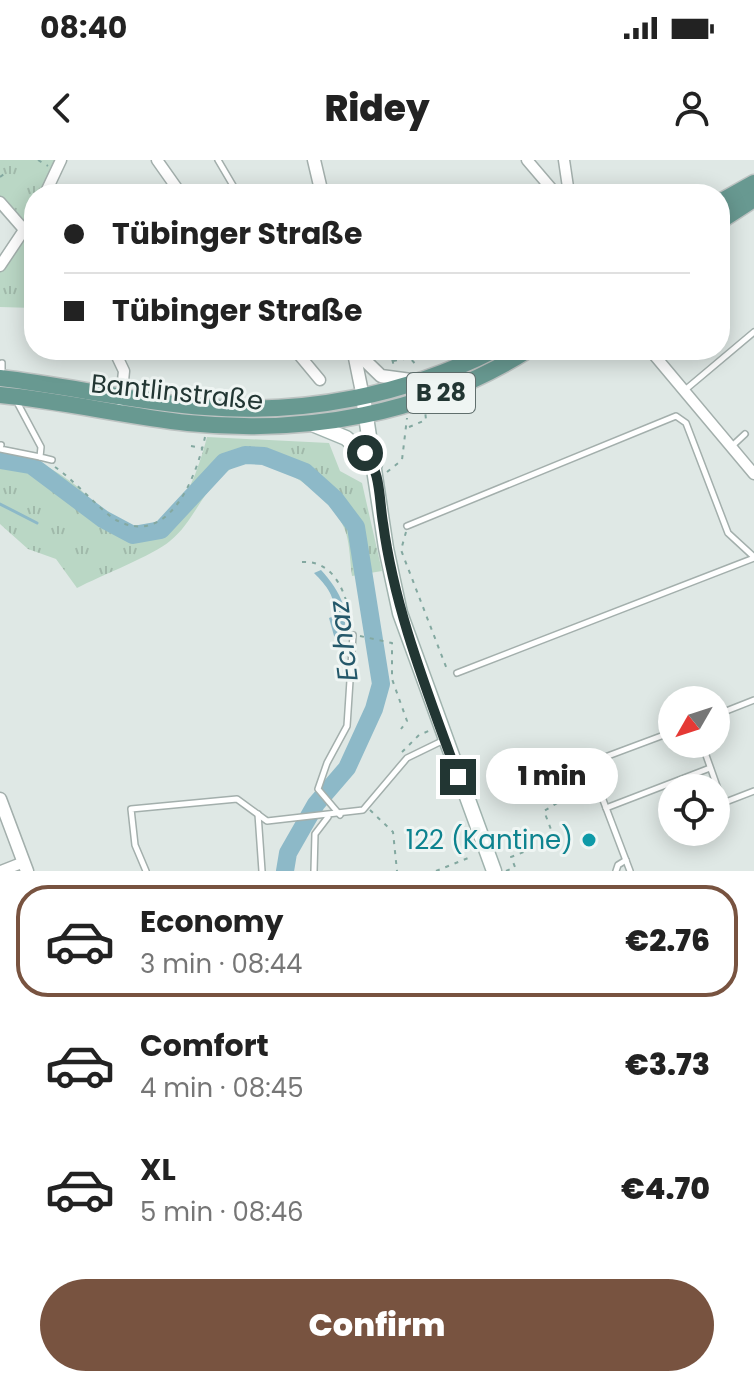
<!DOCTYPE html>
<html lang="en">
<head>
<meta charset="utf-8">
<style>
	body { margin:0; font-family:Poppins,sans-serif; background:#f2f2f2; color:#222; height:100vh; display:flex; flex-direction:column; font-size:30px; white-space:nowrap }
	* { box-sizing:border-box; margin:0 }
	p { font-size:26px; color:#767676 }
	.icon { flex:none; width:44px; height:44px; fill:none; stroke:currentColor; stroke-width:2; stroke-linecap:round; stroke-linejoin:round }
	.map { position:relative; height:711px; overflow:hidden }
	.details { display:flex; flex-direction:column; background:#fff; flex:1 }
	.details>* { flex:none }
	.banner { position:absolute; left:24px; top:24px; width:706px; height:176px; border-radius:32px; box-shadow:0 4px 20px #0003; display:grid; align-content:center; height:176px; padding:0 40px; background:#fff }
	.needle { width:52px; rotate:231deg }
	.controls { position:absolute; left:658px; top:526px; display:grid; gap:16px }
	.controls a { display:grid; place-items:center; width:72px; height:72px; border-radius:50%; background:#fff; box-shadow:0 4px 20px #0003; font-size:40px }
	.end { position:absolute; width:36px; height:36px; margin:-18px; border:10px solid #223633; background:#fff; box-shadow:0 0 0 4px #fff }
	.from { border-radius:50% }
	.bubble { position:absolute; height:56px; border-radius:28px; background:#fff; box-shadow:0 4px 20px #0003; font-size:26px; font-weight:800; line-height:56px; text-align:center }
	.banner b { display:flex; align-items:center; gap:28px; height:76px; font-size:30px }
	.banner b+b { border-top:2px solid #e0e0e0 }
	.banner i { width:20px; height:20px; background:#222 }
	ul { padding:14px 0 0; list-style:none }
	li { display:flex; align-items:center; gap:24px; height:112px; margin:0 16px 12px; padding:0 24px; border:4px solid transparent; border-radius:32px }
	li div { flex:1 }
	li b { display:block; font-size:30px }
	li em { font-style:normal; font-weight:800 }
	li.selected { border-color:#785340 }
	li>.icon { width:72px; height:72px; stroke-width:1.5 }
	.button { display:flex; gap:16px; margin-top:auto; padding:16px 40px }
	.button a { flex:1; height:92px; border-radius:48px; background:#785340; color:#fff; font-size:32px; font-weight:800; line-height:92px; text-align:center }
	.status { display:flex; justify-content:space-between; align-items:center; height:56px; padding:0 40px; background:#fff; direction:ltr }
	.status svg { height:22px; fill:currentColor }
	header { display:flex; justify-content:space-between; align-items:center; height:104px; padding:0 40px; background:#fff; font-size:36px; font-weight:800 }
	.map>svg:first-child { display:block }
</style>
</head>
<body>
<div class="status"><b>08:40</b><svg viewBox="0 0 49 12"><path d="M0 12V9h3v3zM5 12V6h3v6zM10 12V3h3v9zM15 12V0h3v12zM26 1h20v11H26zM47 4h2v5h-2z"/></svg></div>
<header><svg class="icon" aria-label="back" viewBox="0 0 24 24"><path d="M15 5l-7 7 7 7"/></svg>Ridey<svg class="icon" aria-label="person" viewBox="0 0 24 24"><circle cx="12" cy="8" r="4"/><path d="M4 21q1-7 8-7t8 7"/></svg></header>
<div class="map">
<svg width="754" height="711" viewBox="0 0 754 711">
	<defs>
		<pattern id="grass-tufts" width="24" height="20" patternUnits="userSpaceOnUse" patternTransform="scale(2)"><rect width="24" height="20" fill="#bad7c5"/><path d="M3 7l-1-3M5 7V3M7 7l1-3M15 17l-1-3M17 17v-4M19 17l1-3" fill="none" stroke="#a0b9aa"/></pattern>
	</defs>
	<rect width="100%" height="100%" fill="#dfe8e5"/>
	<g fill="url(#grass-tufts)">
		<path d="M 0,0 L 61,0 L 45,34 L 34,34 L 34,55 L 25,70 L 34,81 L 34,148 L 0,147 L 0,106 L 24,70 L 0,42 Z"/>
		<path d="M 207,277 L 329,283 L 340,311 L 362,323 L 382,411 L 352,416 C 350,402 350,386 346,373 C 335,337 266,285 229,310 C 203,328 194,362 170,381 C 154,395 100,416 77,428 L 56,399 L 28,389 L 0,364 L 0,294 C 15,298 34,299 48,307 C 60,314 73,322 83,332 C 93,341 103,355 115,361 C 172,391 196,319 207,277 Z"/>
	</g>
	<path fill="#8db9c8" d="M 321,410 C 339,430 357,458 336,483 L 329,458 L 334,456 C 336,437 327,426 314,413 Z"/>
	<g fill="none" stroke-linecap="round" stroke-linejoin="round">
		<path stroke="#8db9c8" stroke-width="3" d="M 0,344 L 37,363"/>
		<path stroke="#8db9c8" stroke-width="18" d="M 0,300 L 31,305 L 103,359 L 133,375 L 161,370 L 224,302 L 245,295 L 264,296 L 305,312 L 335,339 L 356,367 L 381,524 L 374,549 L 347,608 L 316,644 L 288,693 L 285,711"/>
		<defs>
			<g id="service">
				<path d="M 218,0 L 238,34"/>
				<path d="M 31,149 L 34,143"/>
				<path d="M 2,209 L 2,203"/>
				<path d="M 685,230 L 754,172"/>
				<path d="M 17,242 L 41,287 L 40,297 L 52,300"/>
				<path d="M 1,285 L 0,289 L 40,297"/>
				<path d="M 731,287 L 745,274"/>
				<path d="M 407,366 L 676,256 L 686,263 L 728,373 L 754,397"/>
				<path d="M 457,513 L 754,398"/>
				<path d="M 716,555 L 754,540"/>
				<path d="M 702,584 L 723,643 L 754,631"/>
				<path d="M 606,648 L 710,608"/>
				<path d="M 258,654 L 262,711"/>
				<path d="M 340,655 L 318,629 L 327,603 L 347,566 L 353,475"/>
				<path d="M 146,711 L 135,685 L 131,649 L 237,639 L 267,661 L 363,650 L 407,598 L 444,580"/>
				<path d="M 314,711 L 315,674 L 328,657"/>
				<path d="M 616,711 L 618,705 L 626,700"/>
				<path d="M 630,711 L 589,603 L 672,572"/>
			</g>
			<g id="minor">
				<path d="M 157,0 L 181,34"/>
				<path d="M 527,0 L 556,34"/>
				<path d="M 564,0 L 569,34"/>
				<path d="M 45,34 L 61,0"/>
				<path d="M 0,42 L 34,81"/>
				<path d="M 0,106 L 34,55"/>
				<path d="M 114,190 L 124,211 L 121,241"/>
				<path d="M 295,190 L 320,220"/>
				<path d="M 650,190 L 754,314"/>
				<path d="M 1,711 L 24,702"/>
			</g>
			<g id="tertiary">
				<path d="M 314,0 L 322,34"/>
				<path d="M 354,190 L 381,216 L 411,220"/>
				<path d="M 354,193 L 363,237"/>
				<path d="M 0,639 L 27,711"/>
			</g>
			<g id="secondary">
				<path d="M 363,237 L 386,388 L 400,453 L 494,711"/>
				<path d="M 312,264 L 346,278 L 375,304"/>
			</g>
			<g id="primary">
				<path d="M 720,42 L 754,23"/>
				<path d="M 720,61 L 754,39"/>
				<path d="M 0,218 C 69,226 136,242 205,247 C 304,255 405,235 494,190"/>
				<path d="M 0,235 C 63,241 125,256 188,263 C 306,275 426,254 528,190"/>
			</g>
		</defs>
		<use href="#service" stroke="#a3afac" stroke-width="8"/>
		<use href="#minor" stroke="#a3afac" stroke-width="13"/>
		<use href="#tertiary" stroke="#a3afac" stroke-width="15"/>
		<use href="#secondary" stroke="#a0b3ae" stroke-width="17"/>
		<use href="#primary" stroke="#bdc3c2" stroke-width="19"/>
		<g stroke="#83a8a0" stroke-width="2" stroke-dasharray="4 6" stroke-linecap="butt">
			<path d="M 38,0 L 48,6"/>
			<path d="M 0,17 L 7,12"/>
			<path d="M 390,190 L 394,207"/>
			<path d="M 690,195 L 698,200"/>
			<path d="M 394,200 L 403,190"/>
			<path d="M 393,201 L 410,198 L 418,207"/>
			<path d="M 409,267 L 426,260 L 425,250"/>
			<path d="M 191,286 L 202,288"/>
			<path d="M 55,307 C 74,320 101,351 116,360 C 169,388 196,318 205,277"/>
			<path d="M 387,312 L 402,300 L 407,258"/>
			<path d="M 406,372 L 401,390 L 448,512"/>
			<path d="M 302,402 C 337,400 348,438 352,469"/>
			<path d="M 360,476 L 392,483 L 392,519 L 407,561 L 401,569"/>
			<path d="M 402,592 L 419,575 L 431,570"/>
			<path d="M 370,650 L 393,672 L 397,711"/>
			<path d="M 436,711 L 468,698"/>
			<path d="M 506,711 L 515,707 L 511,697 L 555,680 L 544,651 L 587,625"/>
		</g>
		<use href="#service" stroke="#fff" stroke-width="5"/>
		<use href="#minor" stroke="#fff" stroke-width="10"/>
		<use href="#tertiary" stroke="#fff" stroke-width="12"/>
		<use href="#secondary" stroke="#fff" stroke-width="14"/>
		<use href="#primary" stroke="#689991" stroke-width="16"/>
	</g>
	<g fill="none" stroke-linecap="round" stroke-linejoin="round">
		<path stroke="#223633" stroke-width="10" d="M 365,293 C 381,311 379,340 383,363 C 395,452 428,533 458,617"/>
	</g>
	<circle fill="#0f9aa8" stroke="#eff5f3" stroke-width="3" cx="589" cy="680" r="8"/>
	<g text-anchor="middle" stroke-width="6" stroke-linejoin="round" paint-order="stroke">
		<rect fill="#eff5f3" stroke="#606f6d" stroke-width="2" x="407" y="213" width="68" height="40" rx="6"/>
		<g font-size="24" font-weight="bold" fill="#223633">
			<text x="441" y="241">B 28</text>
		</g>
		<g font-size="26" fill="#223633" stroke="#eff5f3">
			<text transform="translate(177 232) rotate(6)" y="9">Bantlinstraße</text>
		</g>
		<g font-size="26" fill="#0d838f" stroke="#eff5f3" text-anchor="end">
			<text x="573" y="689">122 (Kantine)</text>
		</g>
		<g font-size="28" font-style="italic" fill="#24586a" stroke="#eff5f3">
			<text transform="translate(343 481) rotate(-97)" y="10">Echaz</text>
		</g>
	</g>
</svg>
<div class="controls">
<a><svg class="needle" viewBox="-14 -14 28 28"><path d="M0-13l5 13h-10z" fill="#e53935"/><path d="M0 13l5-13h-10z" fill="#767676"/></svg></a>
<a><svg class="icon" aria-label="locate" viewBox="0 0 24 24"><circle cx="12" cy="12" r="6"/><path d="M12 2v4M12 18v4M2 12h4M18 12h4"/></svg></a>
</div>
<i class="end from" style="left:365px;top:293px"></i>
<i class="end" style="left:458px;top:617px"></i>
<div class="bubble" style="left:486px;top:588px;width:132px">1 min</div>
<div class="banner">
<b><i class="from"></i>Tübinger Straße</b>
<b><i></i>Tübinger Straße</b>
</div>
</div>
<section class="details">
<ul>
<li class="selected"><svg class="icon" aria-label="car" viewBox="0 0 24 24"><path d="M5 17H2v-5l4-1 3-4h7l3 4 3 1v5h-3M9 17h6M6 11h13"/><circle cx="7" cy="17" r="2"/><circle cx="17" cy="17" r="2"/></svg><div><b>Economy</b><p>3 min · 08:44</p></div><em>€2.76</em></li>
<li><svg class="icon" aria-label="car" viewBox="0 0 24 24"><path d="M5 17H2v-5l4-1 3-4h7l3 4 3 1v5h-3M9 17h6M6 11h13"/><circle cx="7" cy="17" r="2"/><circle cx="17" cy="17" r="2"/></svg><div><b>Comfort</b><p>4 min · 08:45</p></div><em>€3.73</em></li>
<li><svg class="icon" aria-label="car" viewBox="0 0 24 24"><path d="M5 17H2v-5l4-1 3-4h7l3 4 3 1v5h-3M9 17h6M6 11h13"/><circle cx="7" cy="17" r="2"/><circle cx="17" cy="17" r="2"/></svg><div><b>XL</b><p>5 min · 08:46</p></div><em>€4.70</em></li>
</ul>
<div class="button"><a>Confirm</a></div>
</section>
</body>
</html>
